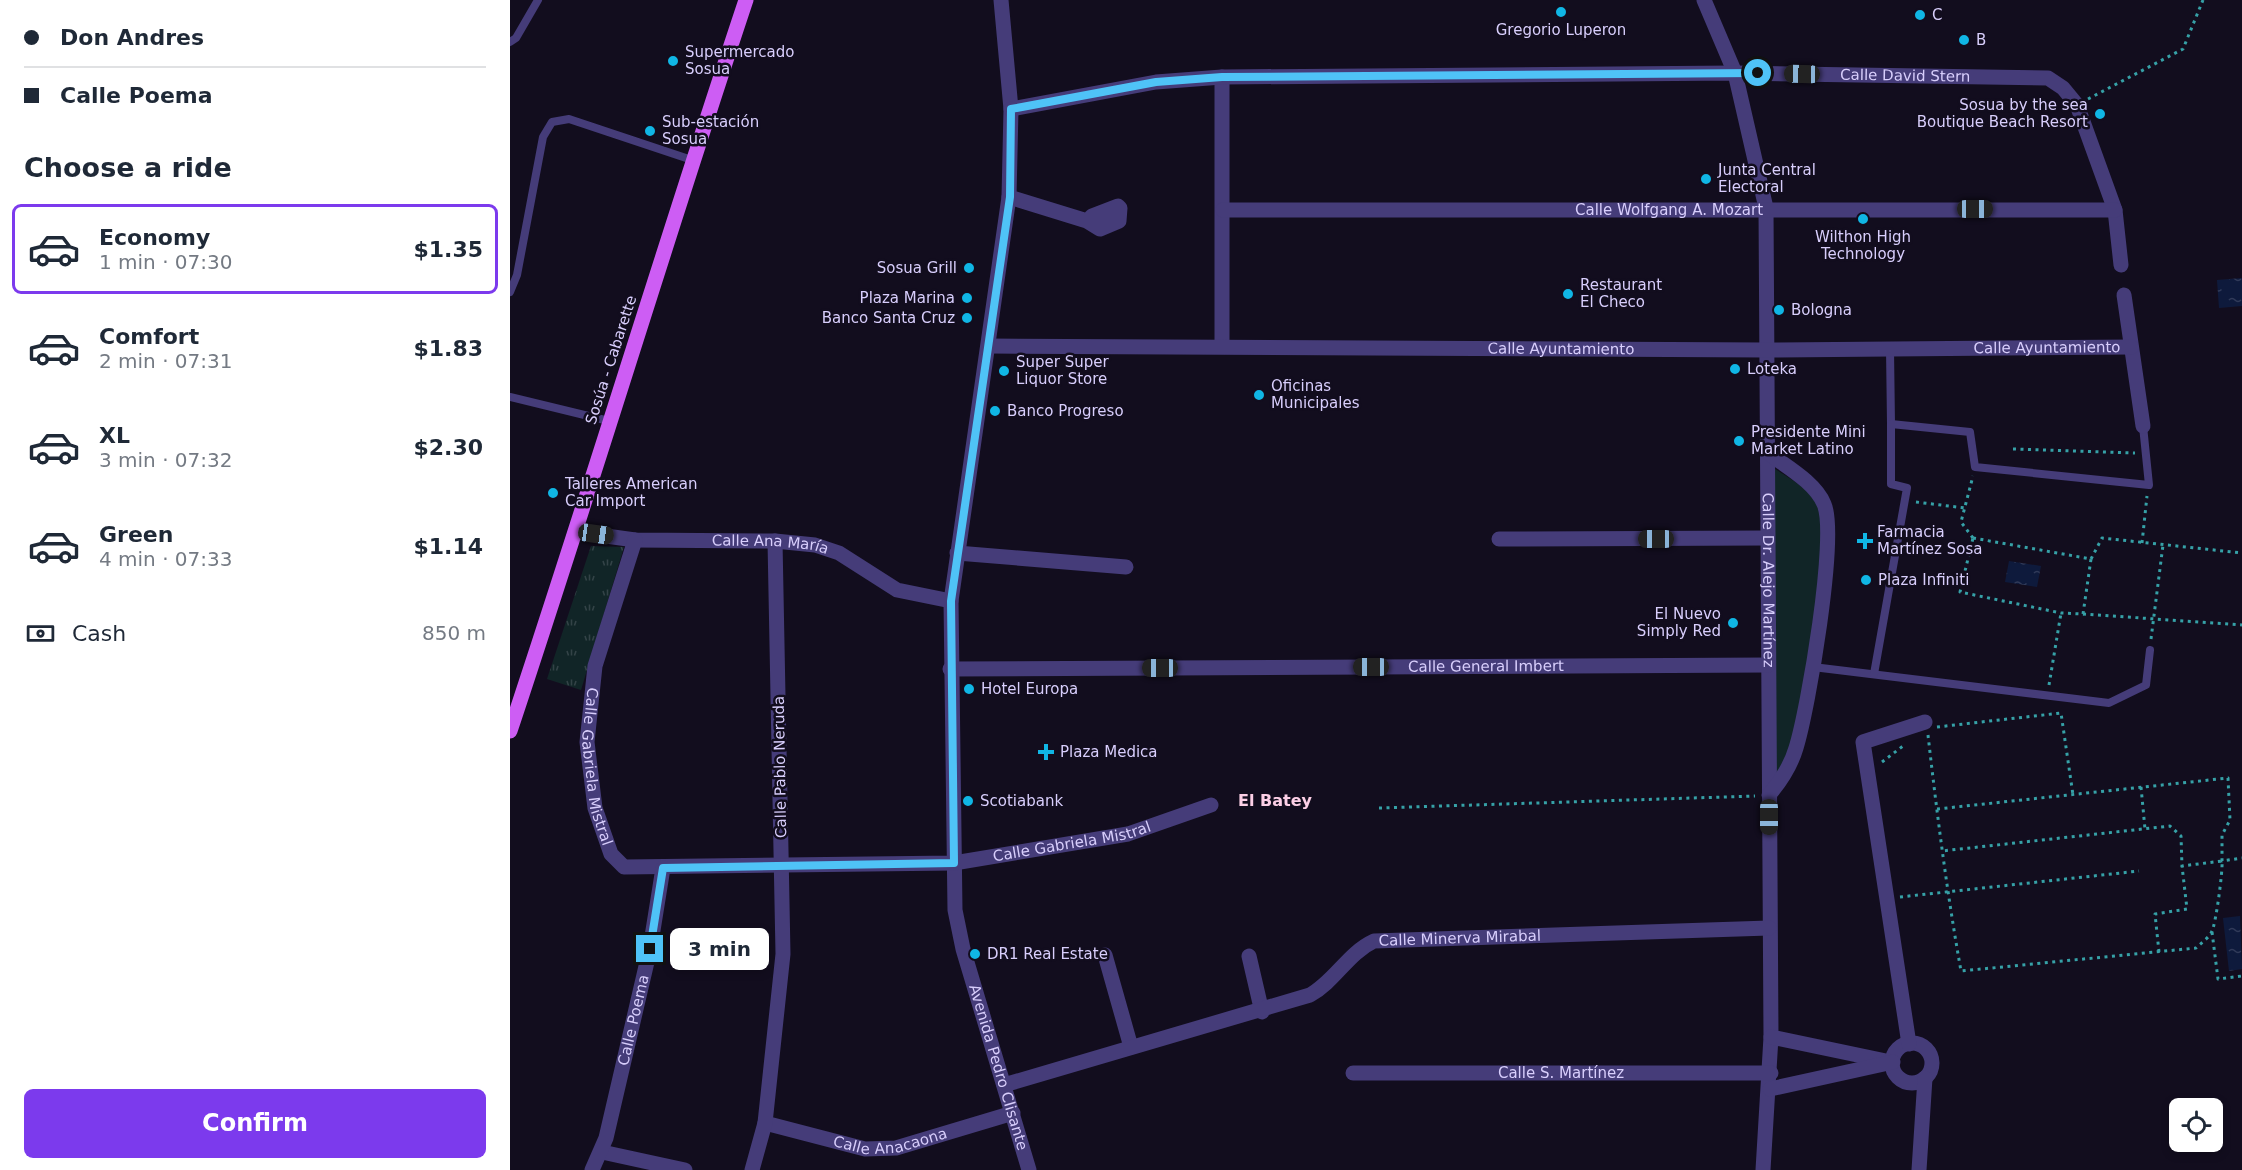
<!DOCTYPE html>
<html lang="en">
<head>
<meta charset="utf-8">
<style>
	body { margin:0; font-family:"DejaVu Sans",sans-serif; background:#f2f2f3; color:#1f2937; height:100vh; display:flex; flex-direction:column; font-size:22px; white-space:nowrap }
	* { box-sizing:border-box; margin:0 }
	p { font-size:20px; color:#747a83 }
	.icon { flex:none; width:33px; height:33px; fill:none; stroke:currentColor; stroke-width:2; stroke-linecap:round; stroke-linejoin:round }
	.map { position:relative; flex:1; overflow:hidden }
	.side { display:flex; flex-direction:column; background:#fff; width:510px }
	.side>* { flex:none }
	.top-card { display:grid; align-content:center; height:132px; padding:0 24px; background:#fff }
	.fabs { position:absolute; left:1659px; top:1098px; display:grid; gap:12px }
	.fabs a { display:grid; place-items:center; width:54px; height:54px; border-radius:9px; background:#fff; box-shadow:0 3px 9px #0003; font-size:30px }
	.end { position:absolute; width:27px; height:27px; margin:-14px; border:8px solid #4fc3f7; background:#111; box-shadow:0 0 0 3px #111 }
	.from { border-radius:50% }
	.bubble { position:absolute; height:42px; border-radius:9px; background:#fff; box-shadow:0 3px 9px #0003; font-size:20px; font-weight:700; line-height:42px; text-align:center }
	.car { position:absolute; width:18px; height:36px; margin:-18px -9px; border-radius:8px; box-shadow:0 0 4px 2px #0007; background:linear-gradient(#222 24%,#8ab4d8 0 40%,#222 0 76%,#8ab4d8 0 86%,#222 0) }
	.top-card b { display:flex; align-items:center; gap:21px; height:57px; font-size:22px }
	.top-card b+b { border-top:2px solid #e0e1e3 }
	.top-card i { width:15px; height:15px; background:#1f2937 }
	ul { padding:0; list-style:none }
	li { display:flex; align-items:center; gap:18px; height:90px; margin:0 12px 9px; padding:0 12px; border:3px solid transparent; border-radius:9px }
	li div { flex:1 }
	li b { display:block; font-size:22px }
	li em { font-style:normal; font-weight:700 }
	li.selected { border-color:#7c3aed }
	li>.icon { width:54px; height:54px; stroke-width:1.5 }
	h2 { padding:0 24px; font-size:27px; line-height:72px }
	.pay { display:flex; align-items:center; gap:15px; height:66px; padding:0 24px; font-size:22px }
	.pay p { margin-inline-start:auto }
	.primary-button { display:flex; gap:12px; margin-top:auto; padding:12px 24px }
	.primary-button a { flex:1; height:69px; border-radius:9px; background:#7c3aed; color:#fff; font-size:24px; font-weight:700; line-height:69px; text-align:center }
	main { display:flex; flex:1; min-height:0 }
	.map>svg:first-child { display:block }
</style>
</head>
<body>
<main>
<section class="side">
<div class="top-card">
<b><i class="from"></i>Don Andres</b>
<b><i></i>Calle Poema</b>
</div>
<h2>Choose a ride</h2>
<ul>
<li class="selected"><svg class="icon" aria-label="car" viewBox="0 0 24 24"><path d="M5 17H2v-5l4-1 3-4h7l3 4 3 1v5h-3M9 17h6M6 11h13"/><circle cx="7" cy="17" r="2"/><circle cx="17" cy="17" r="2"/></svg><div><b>Economy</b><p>1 min · 07:30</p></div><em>$1.35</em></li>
<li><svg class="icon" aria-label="car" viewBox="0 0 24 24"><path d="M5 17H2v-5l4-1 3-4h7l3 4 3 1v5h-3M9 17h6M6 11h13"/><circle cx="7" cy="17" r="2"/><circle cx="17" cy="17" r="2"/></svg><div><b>Comfort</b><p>2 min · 07:31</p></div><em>$1.83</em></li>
<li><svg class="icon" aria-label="car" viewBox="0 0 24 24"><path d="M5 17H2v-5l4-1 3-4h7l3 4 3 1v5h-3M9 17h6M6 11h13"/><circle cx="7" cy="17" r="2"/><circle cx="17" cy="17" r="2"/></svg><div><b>XL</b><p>3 min · 07:32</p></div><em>$2.30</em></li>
<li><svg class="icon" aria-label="car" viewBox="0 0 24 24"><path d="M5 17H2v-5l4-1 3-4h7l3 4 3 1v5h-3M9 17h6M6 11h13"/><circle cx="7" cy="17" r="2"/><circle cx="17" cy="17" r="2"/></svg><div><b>Green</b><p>4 min · 07:33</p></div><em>$1.14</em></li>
</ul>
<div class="pay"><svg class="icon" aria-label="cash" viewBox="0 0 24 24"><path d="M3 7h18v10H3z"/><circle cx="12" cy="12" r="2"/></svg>Cash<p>850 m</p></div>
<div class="primary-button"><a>Confirm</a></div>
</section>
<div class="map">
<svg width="1732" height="1170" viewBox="0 0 1732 1170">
	<defs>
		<pattern id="park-tufts" width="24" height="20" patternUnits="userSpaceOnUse" patternTransform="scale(1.5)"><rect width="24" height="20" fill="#112527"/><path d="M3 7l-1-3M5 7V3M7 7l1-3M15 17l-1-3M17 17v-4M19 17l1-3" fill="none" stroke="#334347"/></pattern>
		<pattern id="water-ripples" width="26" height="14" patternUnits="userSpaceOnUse" patternTransform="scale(1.5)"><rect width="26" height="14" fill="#0e1a3c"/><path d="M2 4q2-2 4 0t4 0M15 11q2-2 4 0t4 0" fill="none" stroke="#303a59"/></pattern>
	</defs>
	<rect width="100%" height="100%" fill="#120d1e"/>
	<path fill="#112527" d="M 1261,466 C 1276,477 1303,490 1310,507 C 1319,531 1294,715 1285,745 C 1281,758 1272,771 1266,782 Z"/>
	<path fill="url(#park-tufts)" d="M 81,546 L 114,547 L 71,690 L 37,679 Z"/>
	<g fill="url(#water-ripples)">
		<path d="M 1732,278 L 1732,306 L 1709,308 L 1707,280 Z"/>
		<path d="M 1499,561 L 1531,566 L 1527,587 L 1495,582 Z"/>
		<path d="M 1730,916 L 1732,969 L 1719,971 L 1713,918 Z"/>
	</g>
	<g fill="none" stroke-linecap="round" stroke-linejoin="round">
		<g stroke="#36a1a7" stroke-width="3" stroke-dasharray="3 4.5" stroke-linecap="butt">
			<path d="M 1578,99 L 1673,49 L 1693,0"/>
			<path d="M 1503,449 L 1625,453"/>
			<path d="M 1406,502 L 1455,508"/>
			<path d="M 1463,538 L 1581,559 L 1573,614 L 1551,613 L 1450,592 Z"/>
			<path d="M 1463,538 L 1451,522 L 1463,476"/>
			<path d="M 1632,543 L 1637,496"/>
			<path d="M 1581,559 L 1592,538 L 1732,553"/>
			<path d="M 1573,614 L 1732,625"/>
			<path d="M 1641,639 L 1653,545"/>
			<path d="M 1539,685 L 1551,613"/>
			<path d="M 1427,727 L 1551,713 L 1563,795"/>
			<path d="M 1418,735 C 1427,814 1437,893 1451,971 L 1686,948 C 1691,943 1700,937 1702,931 C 1706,923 1713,870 1712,861 L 1672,866 L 1671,836 L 1660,826 L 1432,851"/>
			<path d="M 1372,762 L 1393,746"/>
			<path d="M 1631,787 L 1635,829"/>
			<path d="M 869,808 L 1245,796"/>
			<path d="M 1427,809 L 1718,778 L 1720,820 L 1712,835 L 1712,861 L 1732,858"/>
			<path d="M 1390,897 L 1629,871"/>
			<path d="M 1702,932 L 1708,979 L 1732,976"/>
			<path d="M 1649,952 L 1645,914 L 1677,909 L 1672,866"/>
		</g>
		<g stroke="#453c79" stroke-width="8">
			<path d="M 0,42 L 6,38 L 28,0"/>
			<path d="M 0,292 L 7,275 L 33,137 L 42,122 L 59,119 L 182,160"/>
			<path d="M 1380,349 L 1381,424"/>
			<path d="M 0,397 L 99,421"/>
			<path d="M 1303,667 L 1599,703 L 1636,685 L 1640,650"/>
			<path d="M 1364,674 L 1397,488 L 1381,484 L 1381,424 L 1460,432 L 1465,467 L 1639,485 L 1633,426"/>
		</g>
		<g stroke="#453c79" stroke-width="15">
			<path id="s1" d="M 491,0 L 501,109 L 499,197 L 441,601 L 445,910 L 453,949 L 519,1170"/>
			<path id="s2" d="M 1194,0 L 1225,73 L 1256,208 L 1261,1037 L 1253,1170"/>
			<path d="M 712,77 L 712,346"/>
			<path id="s3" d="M 501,109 L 646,82 L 712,77 L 1225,73 L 1538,78 L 1553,88 L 1567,105 L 1605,210 L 1611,265"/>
			<path d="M 499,197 L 577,221 L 582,216 L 608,206 L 610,208 L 609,221 L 590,229 L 577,221"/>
			<path id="s4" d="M 713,210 L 1605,210"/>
			<path d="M 1614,295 L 1633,426"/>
			<path id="s5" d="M 479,346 L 1256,350 L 1621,347"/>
			<path d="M 1257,452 C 1275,466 1305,482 1314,504 C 1328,535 1298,710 1286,748 C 1281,765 1270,782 1259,795"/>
			<path id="s6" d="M 67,532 L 125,540 L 265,541 L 305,545 L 329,553 L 387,590 L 441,601"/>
			<path d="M 989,539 L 1257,538"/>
			<path id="s7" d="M 125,540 L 85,666 L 77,742 L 85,808 L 101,854 L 114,867 L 444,863 L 618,834 L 701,805"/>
			<path d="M 447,553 L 616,567"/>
			<path id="s8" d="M 440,669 L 1258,665"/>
			<path d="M 595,955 L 621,1047"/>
			<path d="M 739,956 L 752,1012"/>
			<path d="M 1261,1037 L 1376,1061"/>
			<circle cx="1402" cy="1063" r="20"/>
			<path d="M 1399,1044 L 1353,742 L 1415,722"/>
			<path id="s9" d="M 843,1073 L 1261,1073"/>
			<path id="s10" d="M 494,1085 L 800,995 C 825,981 838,953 864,941 L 1259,928"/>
			<path d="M 1260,1089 L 1383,1062"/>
			<path id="s11" d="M 255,1123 L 355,1149 L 386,1148 L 503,1113"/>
			<path d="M 92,1152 L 175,1170"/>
			<path id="s12" d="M 82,1170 L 96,1138 L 140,949 L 153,868"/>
			<path d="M 242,1170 L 255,1123 L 273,954 L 265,541"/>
			<path d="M 1409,1170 L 1415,1078"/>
		</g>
		<path stroke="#cd5df4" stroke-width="15" d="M 0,731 C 81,488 155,243 236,0"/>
	</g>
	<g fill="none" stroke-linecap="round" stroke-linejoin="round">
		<path stroke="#4fc3f7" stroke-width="8" d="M 140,949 L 153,868 L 444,863 L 441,601 L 500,197 L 501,109 L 646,82 L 712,77 L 1248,73"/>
	</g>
	<g fill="#10b6e5" stroke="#120d1e" stroke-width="2">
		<circle cx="1051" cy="12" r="6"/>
		<circle cx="1410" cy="15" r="6"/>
		<circle cx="1454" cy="40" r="6"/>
		<circle cx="163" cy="61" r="6"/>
		<circle cx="1590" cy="114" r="6"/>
		<circle cx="140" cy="131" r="6"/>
		<circle cx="1196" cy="179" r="6"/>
		<circle cx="1353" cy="219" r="6"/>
		<circle cx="459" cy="268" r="6"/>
		<circle cx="1058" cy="294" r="6"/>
		<circle cx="457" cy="298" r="6"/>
		<circle cx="1269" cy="310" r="6"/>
		<circle cx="457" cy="318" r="6"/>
		<circle cx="1225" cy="369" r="6"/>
		<circle cx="494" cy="371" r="6"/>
		<circle cx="749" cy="395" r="6"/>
		<circle cx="485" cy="411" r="6"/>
		<circle cx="1229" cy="441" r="6"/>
		<circle cx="43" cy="493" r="6"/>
		<path d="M1352 532h6v6h6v6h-6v6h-6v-6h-6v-6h6z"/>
		<circle cx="1356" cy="580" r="6"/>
		<circle cx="1223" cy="623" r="6"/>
		<circle cx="459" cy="689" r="6"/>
		<path d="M533 743h6v6h6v6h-6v6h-6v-6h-6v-6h6z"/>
		<circle cx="458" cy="801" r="6"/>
		<circle cx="465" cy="954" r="6"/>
	</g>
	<g text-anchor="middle" stroke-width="5" stroke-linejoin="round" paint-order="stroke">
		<g font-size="15" fill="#d8cefc" stroke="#120d1e" text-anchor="start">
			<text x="1422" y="20">C</text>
			<text x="1051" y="35" text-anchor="middle">Gregorio Luperon</text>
			<text x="1466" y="45">B</text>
			<text x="175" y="57">Supermercado<tspan x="175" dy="17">Sosua</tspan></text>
			<text x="1578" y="110" text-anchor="end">Sosua by the sea<tspan x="1578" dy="17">Boutique Beach Resort</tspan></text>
			<text x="152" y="127">Sub-estación<tspan x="152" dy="17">Sosua</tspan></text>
			<text x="1208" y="175">Junta Central<tspan x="1208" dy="17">Electoral</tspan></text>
			<text x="1353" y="242" text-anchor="middle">Wilthon High<tspan x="1353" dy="17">Technology</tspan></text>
			<text x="447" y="273" text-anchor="end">Sosua Grill</text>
			<text x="1070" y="290">Restaurant<tspan x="1070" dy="17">El Checo</tspan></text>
			<text x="445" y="303" text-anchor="end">Plaza Marina</text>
			<text x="1281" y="315">Bologna</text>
			<text x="445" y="323" text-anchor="end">Banco Santa Cruz</text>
			<text x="506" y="367">Super Super<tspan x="506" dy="17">Liquor Store</tspan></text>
			<text x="1237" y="374">Loteka</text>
			<text x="761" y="391">Oficinas<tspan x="761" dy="17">Municipales</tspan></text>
			<text x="497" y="416">Banco Progreso</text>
			<text x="1241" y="437">Presidente Mini<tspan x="1241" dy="17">Market Latino</tspan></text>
			<text x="55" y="489">Talleres American<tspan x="55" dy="17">Car Import</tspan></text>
			<text x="1367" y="537">Farmacia<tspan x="1367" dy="17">Martínez Sosa</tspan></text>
			<text x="1368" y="585">Plaza Infiniti</text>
			<text x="1211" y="619" text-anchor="end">El Nuevo<tspan x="1211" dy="17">Simply Red</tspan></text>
			<text x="471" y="694">Hotel Europa</text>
			<text x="550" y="757">Plaza Medica</text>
			<text x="470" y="806">Scotiabank</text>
			<text x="477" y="959">DR1 Real Estate</text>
		</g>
		<g font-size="15" fill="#d8cefc" stroke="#120d1e">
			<text dy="5" stroke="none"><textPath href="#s3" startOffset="897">Calle David Stern</textPath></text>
			<text dy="5" stroke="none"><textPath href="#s4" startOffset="446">Calle Wolfgang A. Mozart</textPath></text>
			<text dy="5" stroke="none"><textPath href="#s5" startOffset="1058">Calle Ayuntamiento</textPath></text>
			<text dy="5" stroke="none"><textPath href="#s5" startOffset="572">Calle Ayuntamiento</textPath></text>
			<text transform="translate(101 360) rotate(-72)" y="5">Sosúa - Cabarette</text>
			<text dy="5" stroke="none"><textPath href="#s6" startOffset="194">Calle Ana María</textPath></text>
			<text dy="5" stroke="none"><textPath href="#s2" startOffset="590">Calle Dr. Alejo Martínez</textPath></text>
			<text dy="5" stroke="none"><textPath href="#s8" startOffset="536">Calle General Imbert</textPath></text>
			<text dy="5" stroke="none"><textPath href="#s7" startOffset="234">Calle Gabriela Mistral</textPath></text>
			<text transform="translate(270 767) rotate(-91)" y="5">Calle Pablo Neruda</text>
			<text dy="5" stroke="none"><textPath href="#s7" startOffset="792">Calle Gabriela Mistral</textPath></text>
			<text dy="5" stroke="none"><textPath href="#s10" startOffset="489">Calle Minerva Mirabal</textPath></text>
			<text dy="5" stroke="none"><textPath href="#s12" startOffset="156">Calle Poema</textPath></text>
			<text dy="5" stroke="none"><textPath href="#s1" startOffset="1078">Avenida Pedro Clisante</textPath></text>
			<text dy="5" stroke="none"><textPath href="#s9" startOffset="208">Calle S. Martínez</textPath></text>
			<text dy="5" stroke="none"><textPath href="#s11" startOffset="129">Calle Anacaona</textPath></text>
		</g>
		<g font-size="16" font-weight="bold" fill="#fccfe6" stroke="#120d1e">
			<text x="765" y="806">El Batey</text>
		</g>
	</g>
</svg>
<div class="fabs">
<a><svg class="icon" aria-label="locate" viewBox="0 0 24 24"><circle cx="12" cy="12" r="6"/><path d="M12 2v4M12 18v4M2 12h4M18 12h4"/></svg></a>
</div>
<i class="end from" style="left:1248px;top:73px"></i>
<i class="end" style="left:140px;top:949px"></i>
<div class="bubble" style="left:160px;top:928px;width:99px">3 min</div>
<i class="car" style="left:1292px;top:74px;rotate:271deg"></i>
<i class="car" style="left:1465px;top:209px;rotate:90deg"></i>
<i class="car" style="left:86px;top:534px;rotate:98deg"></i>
<i class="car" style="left:1146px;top:539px;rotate:270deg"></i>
<i class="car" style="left:861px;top:667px;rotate:270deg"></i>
<i class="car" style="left:650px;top:668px;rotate:270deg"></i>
<i class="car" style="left:1259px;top:817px;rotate:180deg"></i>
</div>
</main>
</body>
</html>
